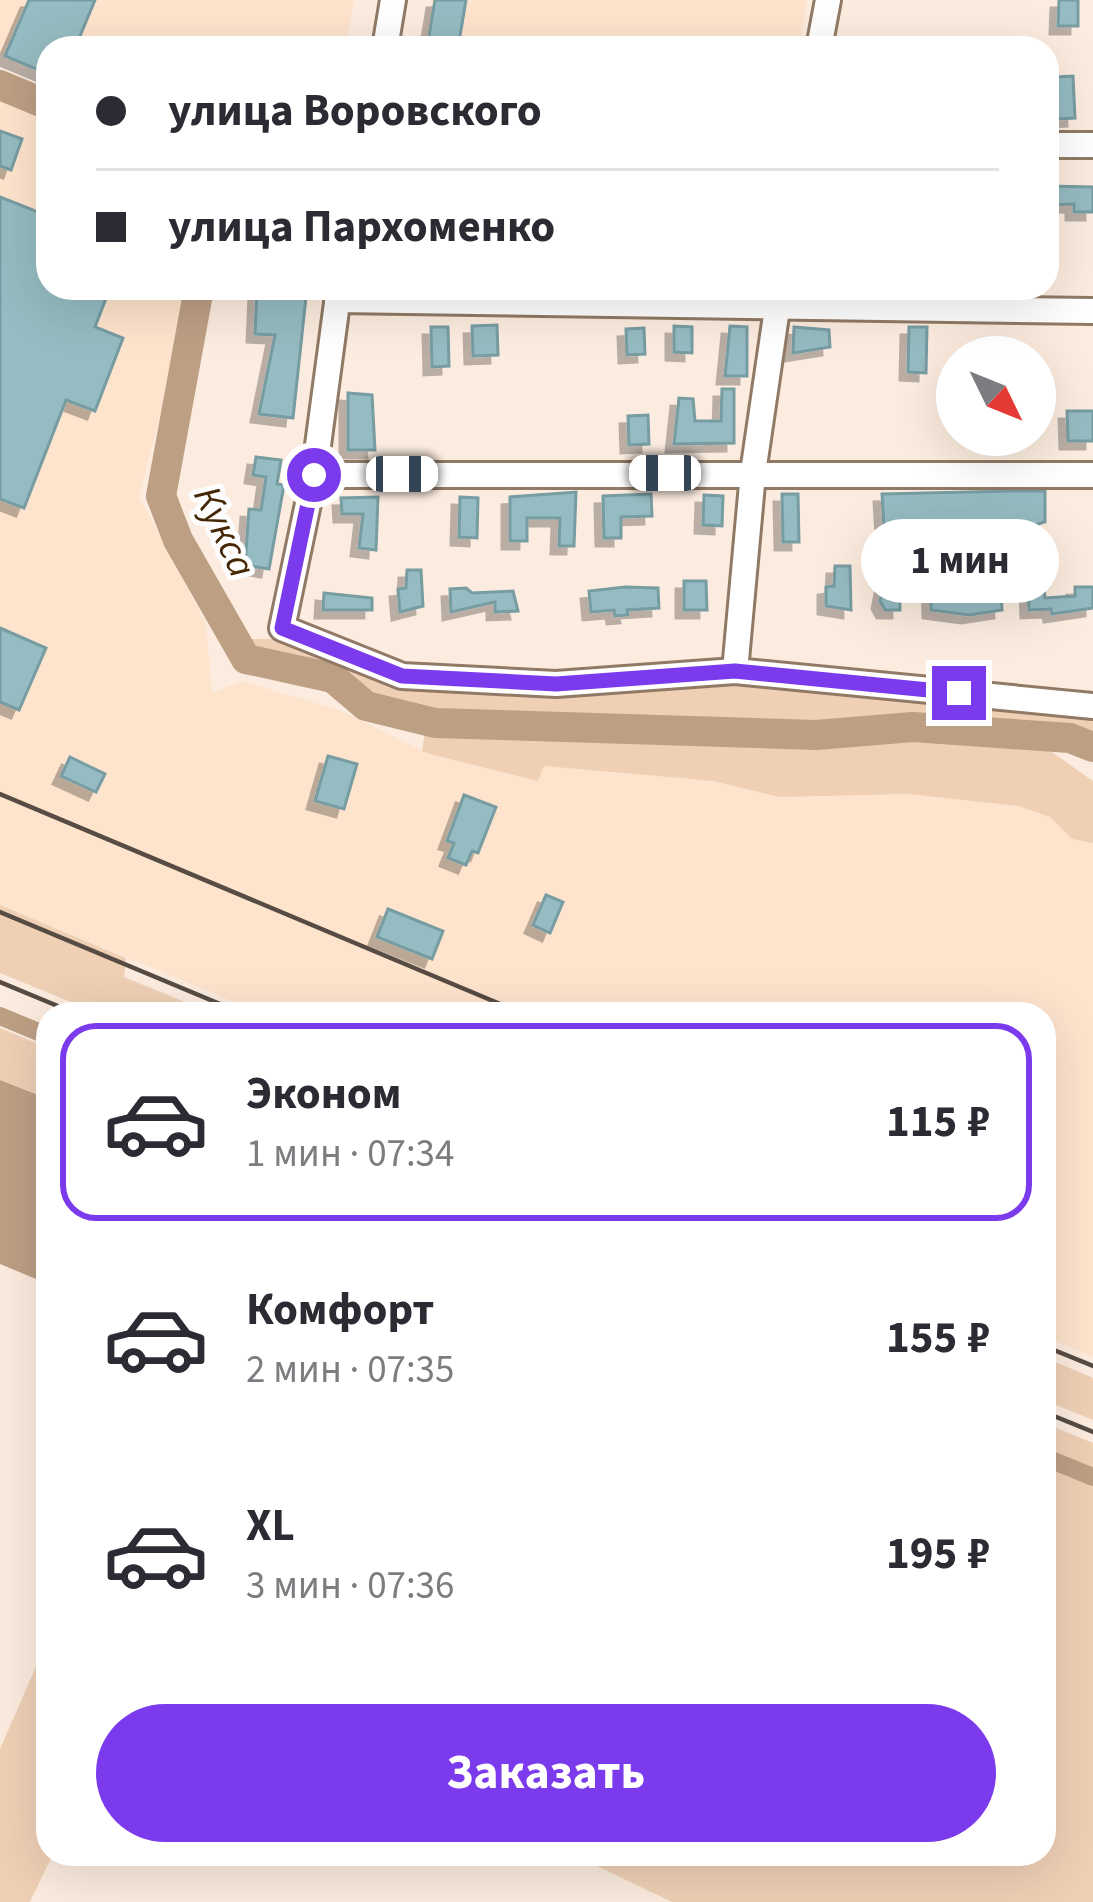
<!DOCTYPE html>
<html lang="ru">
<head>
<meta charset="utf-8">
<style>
	body { margin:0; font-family:"Source Sans 3",sans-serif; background:#f2f2f3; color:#2b2b33; height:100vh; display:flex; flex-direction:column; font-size:45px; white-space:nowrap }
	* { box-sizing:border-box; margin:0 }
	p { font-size:39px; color:#7c7c81 }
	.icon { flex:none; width:66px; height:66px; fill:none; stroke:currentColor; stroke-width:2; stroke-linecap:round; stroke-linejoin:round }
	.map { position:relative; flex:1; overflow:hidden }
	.side { position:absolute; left:36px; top:1002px; width:1020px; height:864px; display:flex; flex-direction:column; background:#fff; border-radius:36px; box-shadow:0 12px 48px #0002 }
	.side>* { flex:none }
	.top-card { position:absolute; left:36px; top:36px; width:1023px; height:264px; border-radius:36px; box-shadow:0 12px 48px #0002; display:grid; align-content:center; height:264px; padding:0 60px; background:#fff }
	.needle { width:78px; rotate:133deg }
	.buttons { position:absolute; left:936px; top:336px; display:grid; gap:24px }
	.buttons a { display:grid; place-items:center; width:120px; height:120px; border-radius:50%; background:#fff; box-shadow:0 12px 48px #0002; font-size:60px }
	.end { position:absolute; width:54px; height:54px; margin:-27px; border:15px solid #7c3aed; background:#fff; box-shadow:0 0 0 6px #fff }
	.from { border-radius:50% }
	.bubble { position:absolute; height:84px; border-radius:42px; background:#fff; box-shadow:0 12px 48px #0002; font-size:39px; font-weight:700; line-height:84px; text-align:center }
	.car { position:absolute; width:36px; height:72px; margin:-36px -18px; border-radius:15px; box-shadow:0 0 9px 3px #0007; background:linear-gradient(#fff 24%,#345 0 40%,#fff 0 76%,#345 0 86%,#fff 0) }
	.top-card b { display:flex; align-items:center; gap:42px; height:114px; font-size:45px }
	.top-card b+b { border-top:3px solid #e1e1e2 }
	.top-card i { width:30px; height:30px; background:#2b2b33 }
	ul { padding:21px 0 0; list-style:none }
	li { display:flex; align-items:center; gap:36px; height:198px; margin:0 24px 18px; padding:0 36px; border:6px solid transparent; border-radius:36px }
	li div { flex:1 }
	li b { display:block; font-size:45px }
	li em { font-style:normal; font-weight:700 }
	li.active { border-color:#7c3aed }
	li>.icon { width:108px; height:108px; stroke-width:1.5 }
	.cta { display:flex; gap:24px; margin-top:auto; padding:24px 60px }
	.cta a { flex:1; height:138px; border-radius:72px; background:#7c3aed; color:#fff; font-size:48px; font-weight:700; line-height:138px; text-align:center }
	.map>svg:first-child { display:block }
</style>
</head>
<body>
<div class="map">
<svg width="1093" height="1902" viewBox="0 0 1093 1902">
	<defs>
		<filter id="shadow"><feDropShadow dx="-8" dy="8" stdDeviation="0" flood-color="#0004"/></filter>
	</defs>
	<rect width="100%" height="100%" fill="#fcecdf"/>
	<g fill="#fee4cd">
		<path d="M 0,0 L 354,0 L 346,48 L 48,48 L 48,74 L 0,54 Z"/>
		<path d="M 432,0 L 807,0 L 800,48 L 424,48 Z"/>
		<path d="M 0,100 L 48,118 L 48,288 L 180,288 L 183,306 L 175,359 L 139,496 L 206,624 L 212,693 L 242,681 L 339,710 L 430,754 L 538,781 L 543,766 L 713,781 L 781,797 L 908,794 L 1018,806 L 1050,817 L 1072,839 L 1093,843 L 1093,1357 L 1044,1336 L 1044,1014 L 264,1014 L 0,905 Z"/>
	</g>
	<g fill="#efd0b5">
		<path d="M 246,639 L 279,639 L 390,682 L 740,681 L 1093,719 L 1093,741 C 1002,709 896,728 802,728 C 677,728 551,719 426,715 L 366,696 L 338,674 L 250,653 Z"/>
		<path d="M 425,730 L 720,744 L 913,735 L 1046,748 L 1093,781 L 1093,843 L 1072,839 L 1050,817 L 1018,806 L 908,794 L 780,797 L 713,781 L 544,766 L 538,781 L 430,754 L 422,751 Z"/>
		<path d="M 0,905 L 126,958 L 124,977 L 214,1014 L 100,1014 L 0,973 Z"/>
		<path d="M 0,1028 L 48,1048 L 48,1099 L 0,1080 Z"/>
		<path d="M 1044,1357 L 1093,1378 L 1093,1420 L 1044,1400 Z"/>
		<path d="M 1044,1423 L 1093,1443 L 1093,1902 L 672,1902 L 572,1854 L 1044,1854 Z"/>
		<path d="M 48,1639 L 48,1854 L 53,1854 L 30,1902 L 0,1902 L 0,1749 Z"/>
	</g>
	<path fill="#bd9f84" d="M 0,1080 L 48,1099 L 48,1284 L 0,1264 Z"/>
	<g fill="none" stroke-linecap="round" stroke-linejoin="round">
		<g stroke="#bd9f84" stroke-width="18">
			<path d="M 0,1016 L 48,1036"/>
			<path d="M 1044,1457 L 1093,1477"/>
		</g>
		<g stroke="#bd9f84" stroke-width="30">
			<path d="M 0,85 L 48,105"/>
			<path d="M 199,288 L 161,496 L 178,540 L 246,659 L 333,678 L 366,706 L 435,723 L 816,735 L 913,727 L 1070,738 L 1093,747"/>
		</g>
	</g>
	<g fill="#95bcc2" stroke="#779ca2" stroke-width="3" filter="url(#shadow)">
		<path d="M 29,0 L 95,0 L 75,48 L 48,48 L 48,74 L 5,56 Z"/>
		<path d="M 435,0 L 466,0 L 458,48 L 427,48 Z"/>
		<path d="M 1059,0 L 1078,0 L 1078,26 L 1058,26 Z"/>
		<path d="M 1073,76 L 1075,118 L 1058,119 L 1056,77 Z"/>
		<path d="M 0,131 L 22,139 L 11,170 L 0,166 Z"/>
		<path d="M 1047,186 L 1093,187 L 1093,212 L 1074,212 L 1074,204 L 1047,205 Z"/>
		<path d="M 0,197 L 48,216 L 48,288 L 110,288 L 95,327 L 123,338 L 95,411 L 66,400 L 24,508 L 0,499 Z"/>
		<path d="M 257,288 L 307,288 L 293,418 L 259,414 L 275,335 L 255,334 Z"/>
		<path d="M 497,325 L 498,355 L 473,356 L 472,326 Z"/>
		<path d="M 674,326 L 692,327 L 692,353 L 674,352 Z"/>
		<path d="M 730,326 L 747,327 L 747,376 L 725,376 Z"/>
		<path d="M 431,327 L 448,327 L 449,366 L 432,367 Z"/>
		<path d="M 794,327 L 829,330 L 830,347 L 793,353 Z"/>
		<path d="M 909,327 L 927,327 L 926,373 L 908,372 Z"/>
		<path d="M 644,328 L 645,354 L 627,355 L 626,329 Z"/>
		<path d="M 722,389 L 734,389 L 734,443 L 674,444 L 679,398 L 693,399 L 695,421 L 721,421 Z"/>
		<path d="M 348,393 L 372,395 L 375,450 L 348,450 Z"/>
		<path d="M 1067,411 L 1093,411 L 1093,441 L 1068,441 Z"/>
		<path d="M 648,415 L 649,444 L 629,445 L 628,416 Z"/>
		<path d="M 256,457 L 281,460 L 277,484 L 284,485 L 269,569 L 245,565 L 249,509 L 261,510 L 266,477 L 253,475 Z"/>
		<path d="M 1011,491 L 1045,491 L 1045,522 L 1019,530 L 1019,577 L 1005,577 L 1005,529 L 902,529 L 902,542 L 885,542 L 882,494 Z"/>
		<path d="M 576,492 L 574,546 L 559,546 L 560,518 L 527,518 L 527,541 L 510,541 L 510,497 Z"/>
		<path d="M 651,494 L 652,516 L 621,517 L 621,538 L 604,538 L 603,496 Z"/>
		<path d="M 782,494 L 798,494 L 799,542 L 783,542 Z"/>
		<path d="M 704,495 L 723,496 L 722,526 L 703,525 Z"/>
		<path d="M 378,497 L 376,550 L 359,548 L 363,514 L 342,514 L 341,498 Z"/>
		<path d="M 460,497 L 478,498 L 477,538 L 459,537 Z"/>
		<path d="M 835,566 L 850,566 L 851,610 L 826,606 L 826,587 L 834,586 Z"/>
		<path d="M 887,566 L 900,567 L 900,610 L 885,610 L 880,601 Z"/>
		<path d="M 930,568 L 950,568 L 950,595 L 985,595 L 984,572 L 1000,571 L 1002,610 L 969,615 L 931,610 Z"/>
		<path d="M 407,570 L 421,570 L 423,606 L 400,612 L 398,589 L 406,588 Z"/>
		<path d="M 684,581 L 706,581 L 707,610 L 684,610 Z"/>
		<path d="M 1028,586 L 1044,586 L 1045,598 L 1075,596 L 1075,587 L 1093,587 L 1093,608 L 1052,614 L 1051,609 L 1029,610 Z"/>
		<path d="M 625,587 L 658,588 L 659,608 L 627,610 L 628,615 L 615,616 L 614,610 L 591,612 L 589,591 Z"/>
		<path d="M 466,588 L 472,593 L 513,591 L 518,611 L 495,612 L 495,602 L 451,612 L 450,589 Z"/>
		<path d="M 324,593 L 372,598 L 372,610 L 323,610 Z"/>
		<path d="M 0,628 L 46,648 L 19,710 L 0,702 Z"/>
		<path d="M 328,756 L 357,764 L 344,809 L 315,801 Z"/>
		<path d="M 70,757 L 105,774 L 96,792 L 61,776 Z"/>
		<path d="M 464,795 L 496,807 L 478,853 L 472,851 L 466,865 L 448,858 L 454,843 L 447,841 Z"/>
		<path d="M 546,895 L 563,902 L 550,933 L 533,925 Z"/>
		<path d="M 388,909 L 443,931 L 432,959 L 377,937 Z"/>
	</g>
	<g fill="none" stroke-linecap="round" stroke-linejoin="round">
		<defs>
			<g id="minor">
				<path d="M 385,48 L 393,0"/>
				<path d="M 819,48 L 828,0"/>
				<path d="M 1047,145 L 1093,145"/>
				<path d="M 339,288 L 314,475 L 282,628 L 402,676 L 556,684 L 735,671 L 1093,706"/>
				<path d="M 337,300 L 1093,311"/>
				<path d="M 314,475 L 1093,475"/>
				<path d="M 735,671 L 753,473 L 780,288"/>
			</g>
		</defs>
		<use href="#minor" stroke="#917a65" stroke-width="30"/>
		<use href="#minor" stroke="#fff" stroke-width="24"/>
		<g stroke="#574c43" stroke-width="4.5">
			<path d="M 0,794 L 524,1014"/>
			<path d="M 0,912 L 244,1014"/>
			<path d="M 0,982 L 77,1014"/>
			<path d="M 1044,1227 L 1045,1227"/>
			<path d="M 1044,1346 L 1093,1366"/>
			<path d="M 1044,1412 L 1093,1432"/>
		</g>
	</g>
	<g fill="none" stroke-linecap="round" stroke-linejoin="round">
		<path stroke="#7c3aed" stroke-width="15" d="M 314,475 L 282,628 L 402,676 L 556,684 L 735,671 L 959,693"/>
	</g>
	<g text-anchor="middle" stroke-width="10" stroke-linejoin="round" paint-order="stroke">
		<g font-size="39" font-style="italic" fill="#462705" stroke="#fdfdfd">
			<text transform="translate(226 531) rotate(65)" y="14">Кукса</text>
		</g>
	</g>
</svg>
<div class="buttons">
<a><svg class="needle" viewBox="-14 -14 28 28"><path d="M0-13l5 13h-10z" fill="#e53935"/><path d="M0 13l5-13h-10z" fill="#7c7c81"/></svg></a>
</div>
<i class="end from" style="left:314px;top:475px"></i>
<i class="end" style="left:959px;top:693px"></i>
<div class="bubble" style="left:861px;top:519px;width:198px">1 мин</div>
<i class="car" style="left:665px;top:473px;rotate:270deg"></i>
<i class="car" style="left:402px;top:474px;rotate:90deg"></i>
<div class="top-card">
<b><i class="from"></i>улица Воровского</b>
<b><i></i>улица Пархоменко</b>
</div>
<section class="side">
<ul>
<li class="active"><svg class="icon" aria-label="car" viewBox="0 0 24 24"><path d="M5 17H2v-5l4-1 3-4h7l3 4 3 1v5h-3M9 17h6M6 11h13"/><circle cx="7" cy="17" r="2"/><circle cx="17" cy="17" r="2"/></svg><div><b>Эконом</b><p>1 мин · 07:34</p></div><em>115 ₽</em></li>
<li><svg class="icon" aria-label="car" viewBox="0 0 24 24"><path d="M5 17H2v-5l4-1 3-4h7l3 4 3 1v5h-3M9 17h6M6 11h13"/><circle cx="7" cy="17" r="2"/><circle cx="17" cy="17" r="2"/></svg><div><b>Комфорт</b><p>2 мин · 07:35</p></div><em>155 ₽</em></li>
<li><svg class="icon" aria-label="car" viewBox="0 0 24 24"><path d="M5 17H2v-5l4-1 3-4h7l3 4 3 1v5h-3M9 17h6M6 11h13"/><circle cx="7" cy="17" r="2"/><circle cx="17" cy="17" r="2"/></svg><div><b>XL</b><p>3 мин · 07:36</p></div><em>195 ₽</em></li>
</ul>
<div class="cta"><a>Заказать</a></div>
</section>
</div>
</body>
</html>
